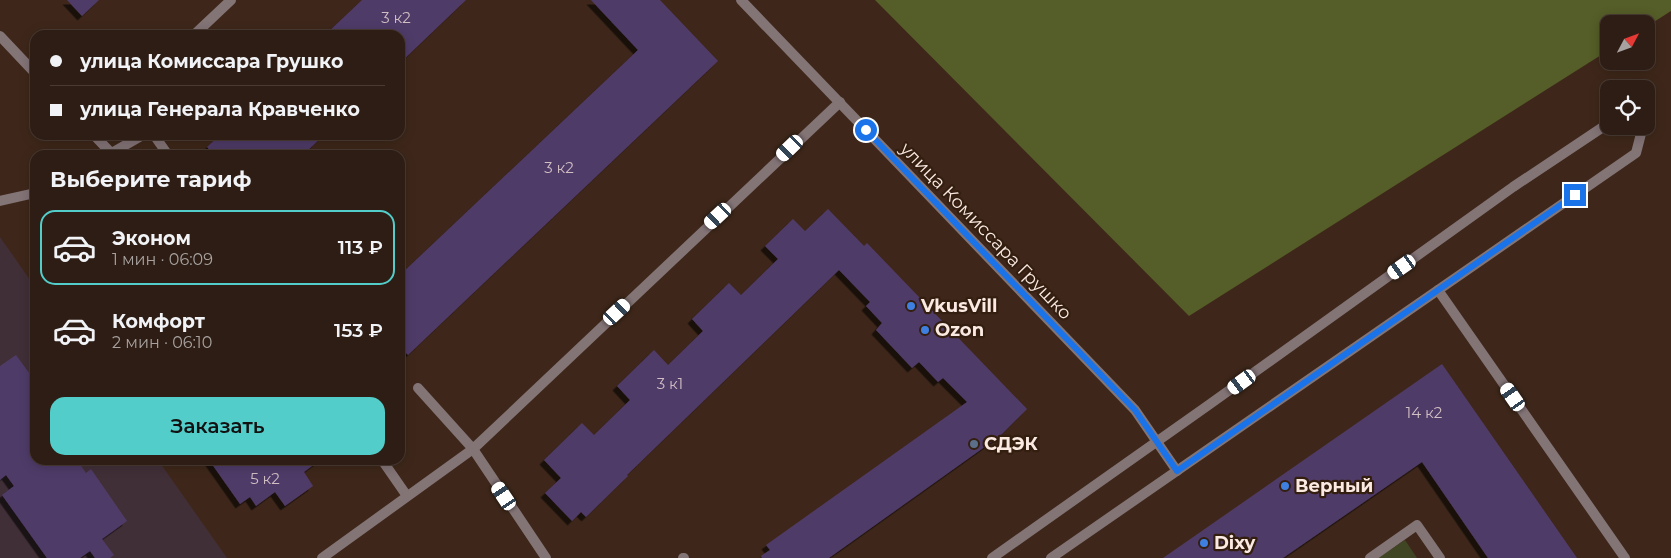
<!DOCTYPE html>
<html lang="ru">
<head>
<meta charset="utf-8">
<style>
	body { margin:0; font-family:Montserrat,sans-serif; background:#3a2a22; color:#f1f3f6; height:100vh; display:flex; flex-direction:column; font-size:19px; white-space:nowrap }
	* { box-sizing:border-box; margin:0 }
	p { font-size:16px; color:#a7a2a0 }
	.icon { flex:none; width:28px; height:28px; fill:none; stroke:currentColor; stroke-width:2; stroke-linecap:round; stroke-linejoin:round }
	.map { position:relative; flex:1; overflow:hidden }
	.side { position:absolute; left:30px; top:150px; width:375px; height:315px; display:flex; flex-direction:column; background:#2e1d14; border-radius:15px; box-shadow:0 2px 12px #0003,0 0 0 1px #493b34 }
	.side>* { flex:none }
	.guide { position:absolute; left:30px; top:30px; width:375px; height:110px; border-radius:15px; box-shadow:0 2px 12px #0003,0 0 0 1px #493b34; display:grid; align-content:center; height:110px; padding:0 20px; background:#2e1d14 }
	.needle { width:32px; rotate:49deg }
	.fabs { position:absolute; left:1600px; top:15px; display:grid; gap:10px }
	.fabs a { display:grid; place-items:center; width:55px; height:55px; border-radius:10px; background:#2e1d14; box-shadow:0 2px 12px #0003,0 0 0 1px #493b34; font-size:25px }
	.end { position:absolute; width:22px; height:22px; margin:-11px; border:6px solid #1a73e8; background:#fff; box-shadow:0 0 0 2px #fff }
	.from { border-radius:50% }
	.car { position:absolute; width:15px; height:30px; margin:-15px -8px; border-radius:6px; box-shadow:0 0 4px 1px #0007; background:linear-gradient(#fff 24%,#345 0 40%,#fff 0 76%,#345 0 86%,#fff 0) }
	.guide b { display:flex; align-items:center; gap:18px; height:48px; font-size:19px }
	.guide b+b { border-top:1px solid #493b34 }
	.guide i { width:12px; height:12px; background:#f1f3f6 }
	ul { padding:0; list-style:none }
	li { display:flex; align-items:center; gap:15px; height:75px; margin:0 10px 8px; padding:0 10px; border:2px solid transparent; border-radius:15px }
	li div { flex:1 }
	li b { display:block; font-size:19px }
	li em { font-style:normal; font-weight:600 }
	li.current { border-color:#53cdca }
	li>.icon { width:45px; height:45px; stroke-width:1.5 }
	h2 { padding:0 20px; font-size:22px; line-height:60px }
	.primary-button { display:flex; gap:10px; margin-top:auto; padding:10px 20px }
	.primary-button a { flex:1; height:58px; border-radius:15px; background:#53cdca; color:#111; font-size:20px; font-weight:600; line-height:58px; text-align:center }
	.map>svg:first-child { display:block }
</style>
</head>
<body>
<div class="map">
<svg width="1671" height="558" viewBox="0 0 1671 558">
	<defs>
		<filter id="shadow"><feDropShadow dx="-4.5" dy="4.5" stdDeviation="0" flood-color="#0009"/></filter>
	</defs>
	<rect width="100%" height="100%" fill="#3e271a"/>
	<path fill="#412f37" d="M 0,237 L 35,287 L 35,460 L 158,460 L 227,558 L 0,558 Z"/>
	<path fill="#404524" d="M 1405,540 L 1417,558 L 1378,558 Z"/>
	<path fill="#555d28" d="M 875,0 L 1671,0 L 1671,11 L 1646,27 L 1646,24 L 1609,24 L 1609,50 L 1189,316 Z"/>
	<g fill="#503b67" filter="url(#shadow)">
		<path d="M 67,0 L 99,0 L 82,16 Z"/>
		<path d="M 362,0 L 466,0 L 400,63 L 400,35 L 325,35 Z"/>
		<path d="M 591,0 L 660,0 L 718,61 L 408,355 L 400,347 L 400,275 L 638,50 Z"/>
		<path d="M 220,135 L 324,135 L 303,155 L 214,155 L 207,147 Z"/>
		<path d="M 828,209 L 864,246 L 867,243 L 1027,409 L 1000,436 L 829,558 L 762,558 L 761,556 L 770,550 L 766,545 L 967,402 L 943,378 L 938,382 L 919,362 L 912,368 L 876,330 L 882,323 L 866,306 L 870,302 L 839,270 L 627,475 L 628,476 L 586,517 L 581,512 L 572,521 L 545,493 L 561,478 L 544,460 L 582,423 L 594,435 L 630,400 L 617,386 L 654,350 L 668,365 L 703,331 L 692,319 L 729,283 L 741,295 L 778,259 L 765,246 L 793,219 L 805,231 Z"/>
		<path d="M 16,355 L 35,381 L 35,460 L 77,460 L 86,473 L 91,469 L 127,521 L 102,539 L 114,555 L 110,558 L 95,558 L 90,551 L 80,558 L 47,558 L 2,495 L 14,486 L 6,475 L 0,480 L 0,366 Z"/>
		<path d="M 1442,364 L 1577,558 L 1488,558 L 1422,462 L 1283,558 L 1163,558 Z"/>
		<path d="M 209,460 L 320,460 L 304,472 L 313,486 L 285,506 L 275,492 L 256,506 L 250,497 L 240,504 Z"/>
	</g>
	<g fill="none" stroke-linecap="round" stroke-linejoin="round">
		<g stroke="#837476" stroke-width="10">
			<path d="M 194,35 L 231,0"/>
			<path d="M 0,36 L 35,73"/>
			<path d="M 94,135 L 111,153"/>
			<path d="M 154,135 L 168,155"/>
			<path d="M 108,155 L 143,135"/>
			<path d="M 0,201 L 35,193"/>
			<path d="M 418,388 L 473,449 L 546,558"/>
			<path d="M 382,460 L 407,496"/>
			<path d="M 322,558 L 473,449 L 840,102"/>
			<path d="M 683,558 L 684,558"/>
			<path d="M 1370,558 L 1417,525 L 1440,558"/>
		</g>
		<g stroke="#837476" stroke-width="10">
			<path d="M 741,0 L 1135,410 L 1177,471"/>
			<path d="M 1438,290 L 1625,558"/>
			<path d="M 992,558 L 1210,404 L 1513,187 L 1609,123"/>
			<path d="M 1051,558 L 1636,153 L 1643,126"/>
		</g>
	</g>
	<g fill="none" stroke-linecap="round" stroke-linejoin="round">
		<path stroke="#1a73e8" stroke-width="6" d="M 866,130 L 1135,410 L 1177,471 L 1575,195"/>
	</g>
	<g fill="#3f7fe0" stroke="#331e10" stroke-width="2">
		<circle cx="911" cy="306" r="5"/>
		<circle cx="925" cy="330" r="5"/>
		<circle cx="1285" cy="486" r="5"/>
		<circle cx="1204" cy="543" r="5"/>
	</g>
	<circle fill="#5c6f8a" stroke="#331e10" stroke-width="2" cx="974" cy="444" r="5"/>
	<g text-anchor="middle" stroke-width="4.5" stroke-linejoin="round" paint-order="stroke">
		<g font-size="15" fill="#d0bec3">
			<text x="396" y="23">3 к2</text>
			<text x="559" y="173">3 к2</text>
			<text x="670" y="389">3 к1</text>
			<text x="1424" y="418">14 к2</text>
			<text x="265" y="484">5 к2</text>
		</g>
		<g font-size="18" fill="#faeae2" stroke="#331e10">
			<text transform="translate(986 231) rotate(46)" y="6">улица Комиссара Грушко</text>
		</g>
		<g font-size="18" font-weight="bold" fill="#faeae2" stroke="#331e10" text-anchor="start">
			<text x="921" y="312">VkusVill</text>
			<text x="935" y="336">Ozon</text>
			<text x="984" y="450">СДЭК</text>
			<text x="1295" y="492">Верный</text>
			<text x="1214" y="549">Dixy</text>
		</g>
	</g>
</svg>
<div class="fabs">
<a><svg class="needle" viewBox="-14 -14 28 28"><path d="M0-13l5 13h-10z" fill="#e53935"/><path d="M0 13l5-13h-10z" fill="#a7a2a0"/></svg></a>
<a><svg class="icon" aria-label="locate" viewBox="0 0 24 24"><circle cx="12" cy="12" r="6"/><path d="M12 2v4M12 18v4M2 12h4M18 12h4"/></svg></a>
</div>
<i class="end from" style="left:866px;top:130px"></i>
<i class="end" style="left:1575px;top:195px"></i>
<i class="car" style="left:790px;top:148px;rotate:226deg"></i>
<i class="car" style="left:718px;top:216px;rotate:227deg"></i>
<i class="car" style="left:1402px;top:267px;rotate:235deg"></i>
<i class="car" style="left:617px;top:312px;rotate:47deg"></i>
<i class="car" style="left:1242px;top:382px;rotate:234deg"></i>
<i class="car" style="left:1513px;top:397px;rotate:325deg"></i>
<i class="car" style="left:504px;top:496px;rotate:326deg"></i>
<div class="guide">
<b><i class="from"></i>улица Комиссара Грушко</b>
<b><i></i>улица Генерала Кравченко</b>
</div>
<section class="side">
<h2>Выберите тариф</h2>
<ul>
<li class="current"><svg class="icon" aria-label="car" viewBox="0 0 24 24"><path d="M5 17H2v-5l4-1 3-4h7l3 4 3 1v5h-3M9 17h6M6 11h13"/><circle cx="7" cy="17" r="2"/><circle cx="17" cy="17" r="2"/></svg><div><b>Эконом</b><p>1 мин · 06:09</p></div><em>113 ₽</em></li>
<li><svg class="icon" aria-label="car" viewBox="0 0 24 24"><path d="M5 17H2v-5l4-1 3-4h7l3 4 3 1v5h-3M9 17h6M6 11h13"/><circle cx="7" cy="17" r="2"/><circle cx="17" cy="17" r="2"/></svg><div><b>Комфорт</b><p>2 мин · 06:10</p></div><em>153 ₽</em></li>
</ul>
<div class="primary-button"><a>Заказать</a></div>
</section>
</div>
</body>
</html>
